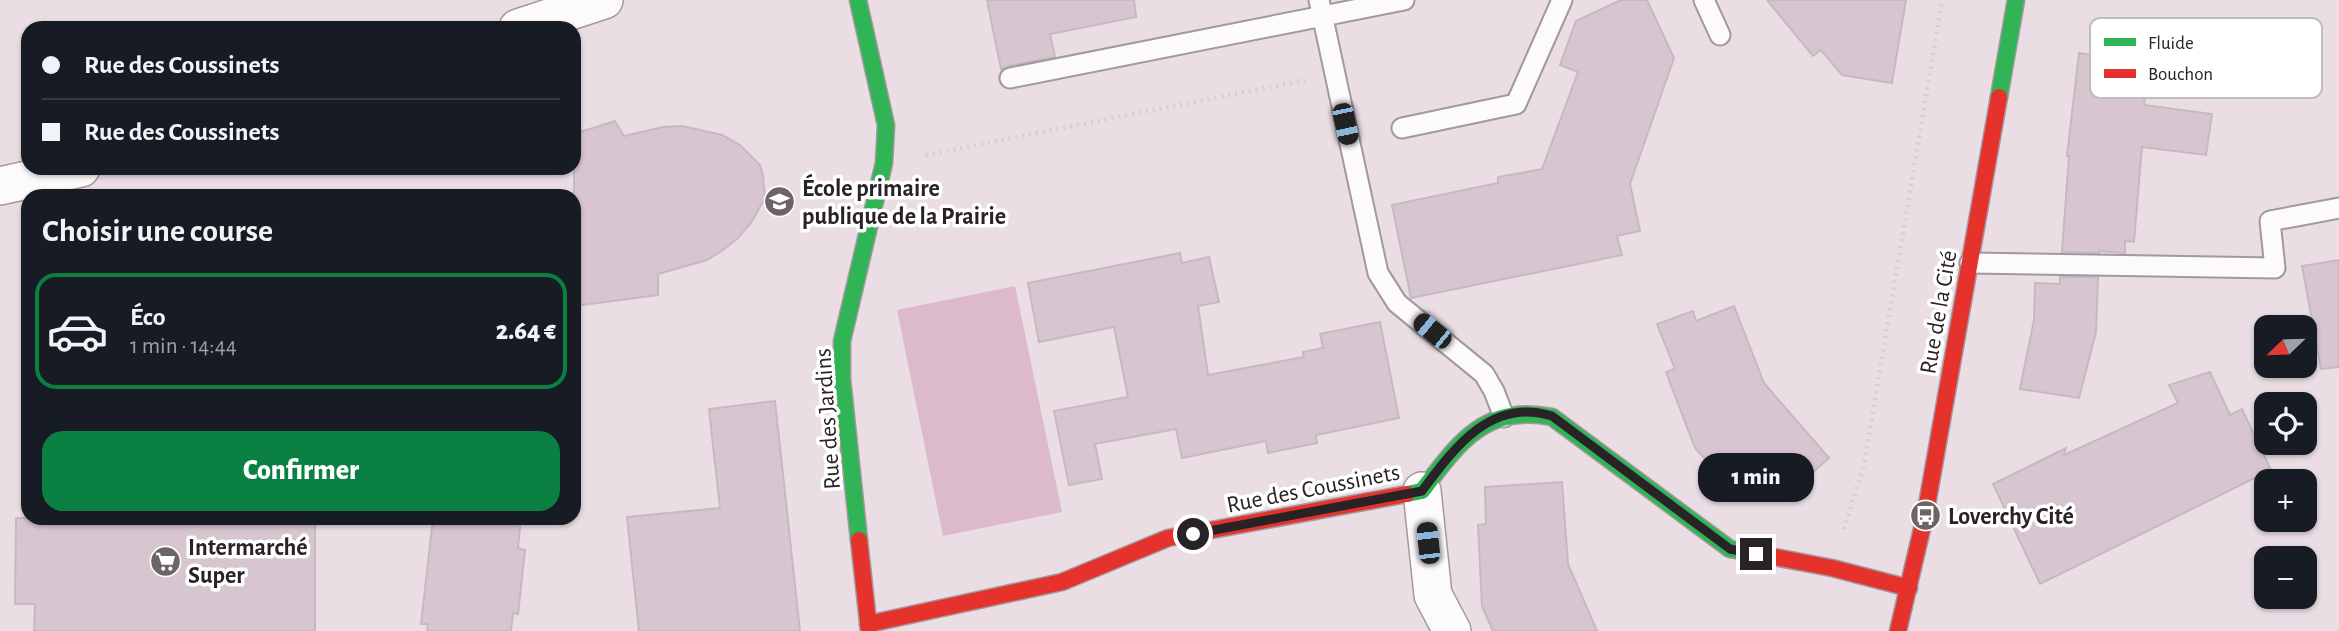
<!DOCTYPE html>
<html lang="fr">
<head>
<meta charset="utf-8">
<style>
	body { margin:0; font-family:"Alegreya Sans",sans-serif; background:#242831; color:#f1f3f6; height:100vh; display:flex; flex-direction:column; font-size:26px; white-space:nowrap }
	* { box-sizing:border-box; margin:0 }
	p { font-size:23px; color:#9ea1a6 }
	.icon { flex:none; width:38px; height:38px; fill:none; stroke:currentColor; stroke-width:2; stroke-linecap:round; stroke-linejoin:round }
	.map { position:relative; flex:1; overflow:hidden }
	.side { position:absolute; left:21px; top:189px; width:560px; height:336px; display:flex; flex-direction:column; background:#171b24; border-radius:21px; box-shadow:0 2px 5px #0004 }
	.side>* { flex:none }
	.top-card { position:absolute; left:21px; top:21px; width:560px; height:154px; border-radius:21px; box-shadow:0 2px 5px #0004; display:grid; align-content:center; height:154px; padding:0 21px; background:#171b24 }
	.needle { width:46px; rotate:247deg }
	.tools { position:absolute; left:2254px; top:315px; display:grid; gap:14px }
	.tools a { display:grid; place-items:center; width:63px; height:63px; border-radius:14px; background:#171b24; box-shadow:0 2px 5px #0004; font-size:35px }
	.end { position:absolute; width:32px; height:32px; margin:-16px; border:9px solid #292226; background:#fff; box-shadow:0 0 0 4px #fff }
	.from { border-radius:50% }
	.bubble { position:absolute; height:49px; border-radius:21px; background:#171b24; box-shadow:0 2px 5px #0004; font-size:23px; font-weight:800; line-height:49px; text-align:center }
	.car { position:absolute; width:21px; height:42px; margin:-21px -10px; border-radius:9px; box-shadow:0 0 5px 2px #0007; background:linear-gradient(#222 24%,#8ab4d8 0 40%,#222 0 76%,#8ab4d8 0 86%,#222 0) }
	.top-card b { display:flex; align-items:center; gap:24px; height:66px; font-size:26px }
	.top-card b+b { border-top:2px solid #363941 }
	.top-card i { width:18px; height:18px; background:#f1f3f6 }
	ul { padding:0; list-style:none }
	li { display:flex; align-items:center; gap:21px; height:116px; margin:0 14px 10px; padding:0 7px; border:4px solid #363941; border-radius:21px }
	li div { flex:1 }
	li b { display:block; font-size:26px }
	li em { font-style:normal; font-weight:800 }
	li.current { border-color:#0b8043 }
	li>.icon { width:63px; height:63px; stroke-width:1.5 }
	h2 { padding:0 21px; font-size:32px; line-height:84px }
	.primary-button { display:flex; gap:14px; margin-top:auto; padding:14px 21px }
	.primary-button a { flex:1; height:80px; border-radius:21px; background:#0b8043; color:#fff; font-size:28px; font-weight:800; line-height:80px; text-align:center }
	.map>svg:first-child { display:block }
</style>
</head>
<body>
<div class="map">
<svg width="2339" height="631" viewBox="0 0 2339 631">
	<rect width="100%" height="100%" fill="#eadee4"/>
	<path fill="#dcb9cb" d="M 1015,286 L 1062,512 L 943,536 L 897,310 Z"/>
	<g fill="#d7c6cf" stroke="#c4babf" stroke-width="2">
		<path d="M 987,0 L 1134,0 L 1136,17 L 1050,34 L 1055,57 L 1008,66 L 1001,69 Z"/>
		<path d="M 1621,0 L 1647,0 L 1674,58 L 1630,184 L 1640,231 L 1617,236 L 1622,255 L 1411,298 L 1392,205 L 1498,183 L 1498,177 L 1542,169 L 1578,72 L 1560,65 L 1576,21 Z"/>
		<path d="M 1767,0 L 1906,0 L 1892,83 L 1842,75 L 1821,50 L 1813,56 Z"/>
		<path d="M 2079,53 L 2149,63 L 2144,105 L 2212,114 L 2206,155 L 2142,147 L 2134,242 L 2125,241 L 2125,253 L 2099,251 L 2099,253 L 2062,252 L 2069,156 L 2067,156 Z"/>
		<path d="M 615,121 L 624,136 L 663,127 L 683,126 L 722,135 L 740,145 L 760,165 L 763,176 L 765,198 L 751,223 L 738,238 L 723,250 L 707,260 L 658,274 L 658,295 L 574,306 L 574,134 Z"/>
		<path d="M 1180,253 L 1182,263 L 1209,257 L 1219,302 L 1198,306 L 1208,375 L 1304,357 L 1303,352 L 1323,348 L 1320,334 L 1380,322 L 1399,418 L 1316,435 L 1317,443 L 1268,453 L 1266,441 L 1182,458 L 1176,429 L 1095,444 L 1102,479 L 1069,485 L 1054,411 L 1128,397 L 1114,327 L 1039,342 L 1028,283 Z"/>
		<path d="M 2339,260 L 2339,367 L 2321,369 L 2302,266 Z"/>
		<path d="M 2060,277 L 2098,277 L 2096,332 L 2079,398 L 2020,389 L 2034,320 L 2035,283 L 2060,284 Z"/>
		<path d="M 1734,306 L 1764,383 L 1829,458 L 1785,497 L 1777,488 L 1763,499 L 1737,471 L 1725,481 L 1695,448 L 1666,372 L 1675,369 L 1657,324 L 1693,311 L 1696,321 Z"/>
		<path d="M 2210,372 L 2230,415 L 2242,409 L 2271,470 L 2040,584 L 1993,484 L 2066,448 L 2064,455 L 2178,403 L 2169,385 Z"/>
		<path d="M 775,401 L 800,631 L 639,631 L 627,517 L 720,508 L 709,409 Z"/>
		<path d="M 1562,482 L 1568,564 L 1597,631 L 1493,631 L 1482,606 L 1478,525 L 1486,524 L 1485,487 Z"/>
		<path d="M 16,518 L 315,518 L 315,631 L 34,631 L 35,604 L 15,604 Z"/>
		<path d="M 433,518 L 521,518 L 518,548 L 525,550 L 518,614 L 513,613 L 511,631 L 427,631 L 428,624 L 421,624 Z"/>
	</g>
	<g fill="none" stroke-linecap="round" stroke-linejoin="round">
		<defs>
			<g id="lane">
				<path d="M 1319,0 L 1378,273 L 1397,303 L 1484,374 L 1494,391 L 1504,417"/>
				<path d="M 1704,0 L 1720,35"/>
				<path d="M 1010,78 L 1404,0"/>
				<path d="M 1402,128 L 1516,104 L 1562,0"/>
				<path d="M 1970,263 L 2275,268 L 2270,221 L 2339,208"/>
			</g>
			<g id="street">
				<path d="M 518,28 L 604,0"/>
				<path d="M 0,186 L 81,168"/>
				<path d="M 1422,491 L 1433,595 L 1452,631"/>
			</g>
			<g id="fast">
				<path d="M 858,0 L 886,125 L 884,163 L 842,341 L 842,379 L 859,540"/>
				<path d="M 1999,97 L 2016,0"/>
				<path d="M 1407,494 L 1422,491 C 1459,442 1485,404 1552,417 L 1730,549 L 1769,556"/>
			</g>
			<g id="jam">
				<path d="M 859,540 L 869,631"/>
				<path d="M 1769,556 L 1832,568 L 1909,588"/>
				<path d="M 868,624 L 1062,582 L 1168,538 L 1407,494"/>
				<path d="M 1898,631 L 1925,516 L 1999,97"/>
			</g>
		</defs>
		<use href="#lane" stroke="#a1999d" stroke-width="23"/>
		<use href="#street" stroke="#a1999d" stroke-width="40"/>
		<use href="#fast" stroke="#a1999d" stroke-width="19"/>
		<use href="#jam" stroke="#a1999d" stroke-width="19"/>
		<g stroke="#d3d0d1" stroke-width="4.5" stroke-dasharray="2 5" stroke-linecap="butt">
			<path d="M 926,155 L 1305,80"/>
			<path d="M 1844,529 L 1864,465 L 1942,0"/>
		</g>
		<use href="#lane" stroke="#fcfafb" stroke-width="19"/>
		<use href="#street" stroke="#fcfafb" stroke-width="37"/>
		<use href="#fast" stroke="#30b455" stroke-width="16"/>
		<use href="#jam" stroke="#e5322d" stroke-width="16"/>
	</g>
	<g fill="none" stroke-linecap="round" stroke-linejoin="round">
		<path stroke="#292226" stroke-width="9" d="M 1193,534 L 1422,491 C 1454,448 1491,397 1552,416 L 1730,549 L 1756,554"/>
	</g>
	<defs>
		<symbol id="school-disc" viewBox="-11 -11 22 22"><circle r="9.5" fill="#6d6468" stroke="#fff"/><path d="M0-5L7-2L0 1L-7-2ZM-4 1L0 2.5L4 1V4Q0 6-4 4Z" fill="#fff"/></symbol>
		<symbol id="bus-disc" viewBox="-11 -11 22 22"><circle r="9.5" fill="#6d6468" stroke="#fff"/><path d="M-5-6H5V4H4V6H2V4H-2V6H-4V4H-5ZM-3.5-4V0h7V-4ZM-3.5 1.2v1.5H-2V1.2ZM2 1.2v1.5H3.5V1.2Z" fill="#fff"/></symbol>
		<symbol id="supermarket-disc" viewBox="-11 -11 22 22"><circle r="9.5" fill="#6d6468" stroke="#fff"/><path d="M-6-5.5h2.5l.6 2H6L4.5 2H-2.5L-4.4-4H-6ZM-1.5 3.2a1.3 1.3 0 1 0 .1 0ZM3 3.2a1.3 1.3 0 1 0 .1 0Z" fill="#fff"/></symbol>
	</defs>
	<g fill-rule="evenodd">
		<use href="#school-disc" x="762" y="184" width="35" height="35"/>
		<use href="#bus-disc" x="1908" y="498" width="35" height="35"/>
		<use href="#supermarket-disc" x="148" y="544" width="35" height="35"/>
	</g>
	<g text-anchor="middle" stroke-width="7" stroke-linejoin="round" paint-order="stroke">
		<g font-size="24" font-weight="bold" fill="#292226" stroke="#fff" text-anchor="start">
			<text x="802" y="196">École primaire<tspan x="802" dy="28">publique de la Prairie</tspan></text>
			<text x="1948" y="524">Loverchy Cité</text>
			<text x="188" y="555">Intermarché<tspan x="188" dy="28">Super</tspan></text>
		</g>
		<g font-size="24" fill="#292226" stroke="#fff">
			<text transform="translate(1938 312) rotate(-80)" y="8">Rue de la Cité</text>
			<text transform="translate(827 419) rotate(-94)" y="8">Rue des Jardins</text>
			<text transform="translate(1313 488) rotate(-11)" y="8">Rue des Coussinets</text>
		</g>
	</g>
	<rect x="2090" y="18" width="232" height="80" rx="10" fill="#fff" stroke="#bfbdbe" stroke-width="2"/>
	<rect x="2104" y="38" width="32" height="8" fill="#30b455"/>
	<rect x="2104" y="69" width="32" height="9" fill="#e5322d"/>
	<g font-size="19" fill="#292226">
		<text x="2148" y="49">Fluide</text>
		<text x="2148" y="80">Bouchon</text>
	</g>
</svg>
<div class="tools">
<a><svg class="needle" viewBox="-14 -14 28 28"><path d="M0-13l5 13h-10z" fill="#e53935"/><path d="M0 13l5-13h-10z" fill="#9ea1a6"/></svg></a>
<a><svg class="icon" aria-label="locate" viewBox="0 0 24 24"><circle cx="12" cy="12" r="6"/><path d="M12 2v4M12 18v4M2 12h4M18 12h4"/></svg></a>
<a>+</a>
<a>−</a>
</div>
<i class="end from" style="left:1193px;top:534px"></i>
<i class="end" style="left:1756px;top:554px"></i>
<div class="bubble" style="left:1698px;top:453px;width:116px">1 min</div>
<i class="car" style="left:1345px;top:124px;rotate:168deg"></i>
<i class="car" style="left:1432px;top:331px;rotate:309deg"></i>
<i class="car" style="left:1428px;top:543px;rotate:354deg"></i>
<div class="top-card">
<b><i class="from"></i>Rue des Coussinets</b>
<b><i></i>Rue des Coussinets</b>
</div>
<section class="side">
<h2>Choisir une course</h2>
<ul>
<li class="current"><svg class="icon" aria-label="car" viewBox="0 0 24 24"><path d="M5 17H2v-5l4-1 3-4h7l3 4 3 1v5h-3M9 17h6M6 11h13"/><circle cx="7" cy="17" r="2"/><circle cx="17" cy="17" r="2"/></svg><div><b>Éco</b><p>1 min · 14:44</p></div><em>2.64 €</em></li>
</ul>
<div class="primary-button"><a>Confirmer</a></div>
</section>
</div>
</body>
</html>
